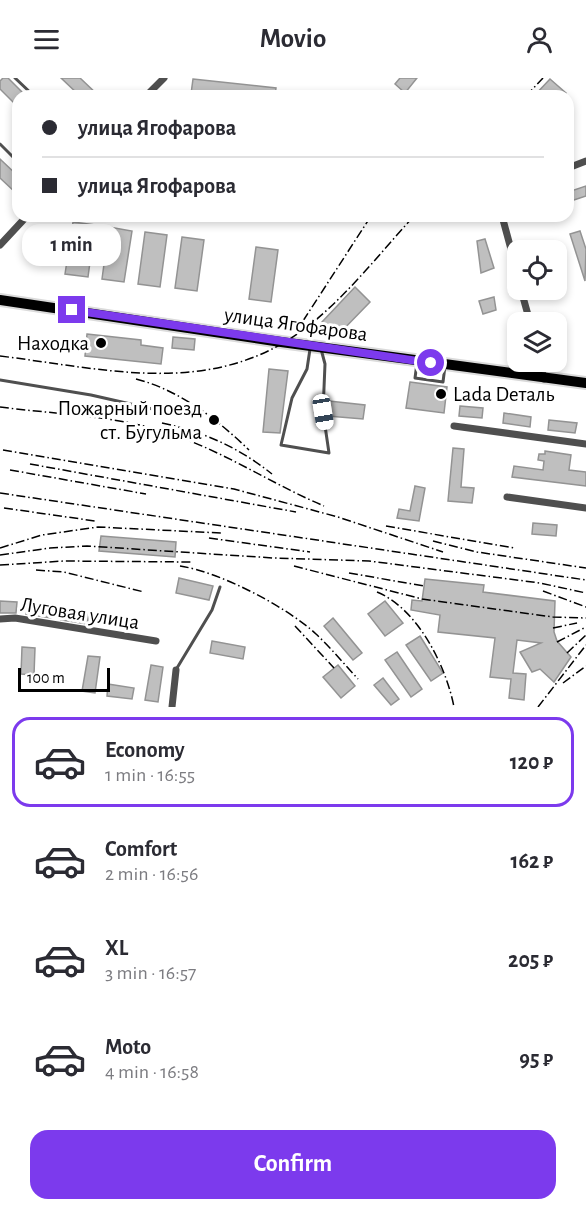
<!DOCTYPE html>
<html lang="en">
<head>
<meta charset="utf-8">
<style>
	body { margin:0; font-family:"Alegreya Sans",sans-serif; background:#f2f2f3; color:#2b2b33; height:100vh; display:flex; flex-direction:column; font-size:22px; white-space:nowrap }
	* { box-sizing:border-box; margin:0 }
	p { font-size:20px; color:#7c7c81 }
	.icon { flex:none; width:33px; height:33px; fill:none; stroke:currentColor; stroke-width:2; stroke-linecap:round; stroke-linejoin:round }
	.map { position:relative; height:629px; overflow:hidden }
	.details { display:flex; flex-direction:column; background:#fff; flex:1 }
	.details>* { flex:none }
	.banner { position:absolute; left:12px; top:12px; width:562px; height:132px; border-radius:18px; box-shadow:0 3px 9px #0003; display:grid; align-content:center; height:132px; padding:0 30px; background:#fff }
	.controls { position:absolute; left:507px; top:162px; display:grid; gap:12px }
	.controls a { display:grid; place-items:center; width:60px; height:60px; border-radius:12px; background:#fff; box-shadow:0 3px 9px #0003; font-size:30px }
	.scale { position:absolute; left:18px; bottom:15px; width:92px; box-sizing:border-box; padding-left:6px; border:3px solid #000; border-top:0; font-size:16px; line-height:21px; white-space:nowrap; color:#000; -webkit-text-stroke:4px #fff; paint-order:stroke }
	.end { position:absolute; width:27px; height:27px; margin:-14px; border:8px solid #7c3aed; background:#fff; box-shadow:0 0 0 3px #fff }
	.from { border-radius:50% }
	.bubble { position:absolute; height:42px; border-radius:18px; background:#fff; box-shadow:0 3px 9px #0003; font-size:20px; font-weight:600; line-height:42px; text-align:center }
	.car { position:absolute; width:18px; height:36px; margin:-18px -9px; border-radius:8px; box-shadow:0 0 4px 2px #0007; background:linear-gradient(#fff 24%,#345 0 40%,#fff 0 76%,#345 0 86%,#fff 0) }
	.banner b { display:flex; align-items:center; gap:21px; height:57px; font-size:22px }
	.banner b+b { border-top:2px solid #e1e1e2 }
	.banner i { width:15px; height:15px; background:#2b2b33 }
	ul { padding:10px 0 0; list-style:none }
	li { display:flex; align-items:center; gap:18px; height:90px; margin:0 12px 9px; padding:0 18px; border:3px solid transparent; border-radius:18px }
	li div { flex:1 }
	li b { display:block; font-size:22px }
	li em { font-style:normal; font-weight:600 }
	li.on { border-color:#7c3aed }
	li>.icon { width:54px; height:54px; stroke-width:1.5 }
	.button { display:flex; gap:12px; margin-top:auto; padding:12px 30px }
	.button a { flex:1; height:69px; border-radius:18px; background:#7c3aed; color:#fff; font-size:24px; font-weight:600; line-height:69px; text-align:center }
	header { display:flex; justify-content:space-between; align-items:center; height:78px; padding:0 30px; background:#fff; font-size:27px; font-weight:600 }
	.map>svg:first-child { display:block }
</style>
</head>
<body>
<header><svg class="icon" aria-label="menu" viewBox="0 0 24 24"><path d="M4 6h16M4 12h16M4 18h16"/></svg>Movio<svg class="icon" aria-label="person" viewBox="0 0 24 24"><circle cx="12" cy="8" r="4"/><path d="M4 21q1-7 8-7t8 7"/></svg></header>
<div class="map">
<svg width="586" height="629" viewBox="0 0 586 629">
	<rect width="100%" height="100%" fill="#fff"/>
	<g fill="#bfbfbf" stroke="#939393" stroke-width="1.5">
		<path d="M 3,0 L 8,0 L 26,18 L 18,18 L 18,29 L 0,11 L 0,3 Z"/>
		<path d="M 61,0 L 80,0 L 99,18 L 80,18 Z"/>
		<path d="M 400,0 L 417,0 L 405,15 L 395,6 Z"/>
		<path d="M 193,1 L 276,10 L 275,18 L 191,16 Z"/>
		<path d="M 550,1 L 566,15 L 563,18 L 534,18 Z"/>
		<path d="M 0,81 L 18,98 L 16,115 L 0,100 Z"/>
		<path d="M 586,108 L 586,118 L 568,124 L 568,114 Z"/>
		<path d="M 73,144 L 95,147 L 88,199 L 65,196 Z"/>
		<path d="M 109,149 L 132,153 L 124,204 L 102,201 Z"/>
		<path d="M 580,153 L 586,171 L 585,203 L 570,156 Z"/>
		<path d="M 145,154 L 167,157 L 160,209 L 138,206 Z"/>
		<path d="M 182,159 L 204,162 L 197,213 L 175,210 Z"/>
		<path d="M 485,161 L 494,190 L 481,195 L 477,163 Z"/>
		<path d="M 256,169 L 278,172 L 271,224 L 249,221 Z"/>
		<path d="M 355,209 L 370,224 L 337,258 L 322,244 Z"/>
		<path d="M 494,219 L 496,232 L 483,236 L 479,223 Z"/>
		<path d="M 87,256 L 141,262 L 141,267 L 163,270 L 161,286 L 85,278 Z"/>
		<path d="M 173,259 L 195,261 L 194,272 L 172,270 Z"/>
		<path d="M 269,291 L 288,293 L 280,355 L 263,354 Z"/>
		<path d="M 410,304 L 447,309 L 444,335 L 406,330 Z"/>
		<path d="M 329,323 L 365,327 L 363,341 L 328,338 Z"/>
		<path d="M 460,328 L 483,330 L 482,340 L 459,338 Z"/>
		<path d="M 504,335 L 531,339 L 530,349 L 503,345 Z"/>
		<path d="M 549,342 L 577,345 L 575,355 L 548,352 Z"/>
		<path d="M 453,370 L 464,371 L 461,409 L 474,410 L 472,425 L 448,423 Z"/>
		<path d="M 545,373 L 571,377 L 569,392 L 586,394 L 586,408 L 512,399 L 514,388 L 543,392 L 544,383 L 538,382 L 539,376 L 545,376 Z"/>
		<path d="M 415,408 L 425,410 L 419,443 L 397,440 L 399,431 L 410,433 Z"/>
		<path d="M 533,445 L 557,447 L 556,458 L 532,456 Z"/>
		<path d="M 101,458 L 176,464 L 175,479 L 99,473 Z"/>
		<path d="M 179,500 L 213,508 L 209,522 L 176,515 Z"/>
		<path d="M 425,501 L 484,507 L 483,514 L 555,523 L 554,554 L 557,563 L 571,579 L 554,604 L 540,591 L 532,594 L 520,574 L 541,565 L 517,562 L 513,595 L 526,596 L 524,622 L 509,620 L 511,601 L 490,599 L 495,560 L 438,554 L 440,537 L 411,532 L 412,522 L 422,523 Z"/>
		<path d="M 0,523 L 17,524 L 16,535 L 0,535 Z"/>
		<path d="M 385,523 L 403,545 L 385,558 L 368,536 Z"/>
		<path d="M 27,525 L 52,528 L 51,540 L 26,536 Z"/>
		<path d="M 63,531 L 89,536 L 87,546 L 61,542 Z"/>
		<path d="M 333,540 L 362,575 L 353,582 L 324,548 Z"/>
		<path d="M 420,558 L 443,595 L 431,603 L 406,567 Z"/>
		<path d="M 212,563 L 245,569 L 243,581 L 210,575 Z"/>
		<path d="M 22,569 L 35,570 L 34,597 L 21,596 Z"/>
		<path d="M 397,574 L 422,611 L 411,619 L 385,582 Z"/>
		<path d="M 88,578 L 100,579 L 95,615 L 82,613 Z"/>
		<path d="M 151,587 L 163,589 L 158,624 L 145,622 Z"/>
		<path d="M 338,587 L 355,608 L 341,620 L 323,599 Z"/>
		<path d="M 383,600 L 399,621 L 391,627 L 374,607 Z"/>
		<path d="M 108,606 L 134,610 L 132,621 L 107,618 Z"/>
	</g>
	<g fill="none" stroke-linecap="round" stroke-linejoin="round">
		<defs>
			<path id="primary" d="M 0,222 L 281,264 L 586,305"/>
		</defs>
		<use href="#primary" stroke="#dbdbdb" stroke-width="14"/>
		<g stroke="#4f4f4f" stroke-width="3">
			<path d="M 15,0 L 34,18"/>
			<path d="M 0,66 L 18,84"/>
			<path d="M 310,271 L 307,291 L 292,320 L 281,367 L 329,375 L 323,334 L 325,286 L 321,271"/>
			<path d="M 417,285 L 415,300 L 443,304 L 445,288"/>
			<path d="M 0,302 L 91,317 L 179,337"/>
			<path d="M 177,590 L 212,532 L 220,509"/>
		</g>
		<g stroke="#4f4f4f" stroke-width="7">
			<path d="M 146,18 L 164,0"/>
			<path d="M 568,90 L 586,83"/>
			<path d="M 502,138 L 518,197"/>
			<path d="M 441,139 L 446,138"/>
			<path d="M 0,167 L 27,138"/>
			<path d="M 521,212 L 530,244"/>
			<path d="M 540,284 L 544,301"/>
			<path d="M 454,348 L 586,366"/>
			<path d="M 507,419 L 586,430"/>
			<path d="M 0,541 L 15,540 L 156,563"/>
			<path d="M 172,629 L 176,592"/>
		</g>
		<use href="#primary" stroke="#000" stroke-width="10"/>
		<g stroke="#000" stroke-width="1.5" stroke-dasharray="9 3 1.5 3" stroke-linecap="butt">
			<path d="M 526,18 L 543,0"/>
			<path d="M 303,243 L 371,138"/>
			<path d="M 0,278 C 107,291 213,321 307,249 C 347,218 380,175 414,138"/>
			<path d="M 136,301 C 179,312 217,341 249,372"/>
			<path d="M 0,329 C 53,336 122,338 171,356 C 225,374 272,406 324,428"/>
			<path d="M 162,345 C 204,354 238,369 272,396"/>
			<path d="M 3,372 L 234,411 L 338,439 L 443,474"/>
			<path d="M 30,386 L 296,434"/>
			<path d="M 10,392 L 146,416"/>
			<path d="M 0,415 L 586,502"/>
			<path d="M 4,430 L 95,443"/>
			<path d="M 386,448 L 514,470"/>
			<path d="M 209,460 L 310,474"/>
			<path d="M 433,463 L 477,474 L 586,490"/>
			<path d="M 0,470 L 42,457 L 98,449 L 221,455"/>
			<path d="M 0,477 L 50,470 L 87,468 L 274,480 L 369,483 L 540,505 L 586,515"/>
			<path d="M 0,487 L 64,483 L 192,484"/>
			<path d="M 180,488 C 220,494 287,529 316,556 C 331,570 344,586 358,601"/>
			<path d="M 294,488 L 422,521 L 553,539 L 586,540"/>
			<path d="M 36,492 L 64,494 L 144,514"/>
			<path d="M 349,495 L 424,508"/>
			<path d="M 543,513 L 586,529"/>
			<path d="M 377,514 C 418,531 446,588 454,629"/>
			<path d="M 295,548 L 334,590"/>
			<path d="M 553,550 L 577,545"/>
			<path d="M 557,564 L 586,549"/>
			<path d="M 567,575 L 586,557"/>
			<path d="M 563,605 L 586,588"/>
			<path d="M 538,629 L 586,567"/>
		</g>
	</g>
	<g fill="none" stroke-linecap="round" stroke-linejoin="round">
		<path stroke="#7c3aed" stroke-width="8" d="M 72,232 L 431,285"/>
	</g>
	<g fill="#000" stroke="#fff" stroke-width="2">
		<circle cx="101" cy="265" r="6"/>
		<circle cx="441" cy="316" r="6"/>
		<circle cx="214" cy="342" r="6"/>
	</g>
	<g text-anchor="middle" stroke-width="6" stroke-linejoin="round" paint-order="stroke">
		<g font-size="21" fill="#000" stroke="#fff">
			<text transform="translate(296 246) rotate(8)" y="7">улица Ягофарова</text>
			<text transform="translate(80 535) rotate(9)" y="7">Луговая улица</text>
		</g>
		<g font-size="21" fill="#000" stroke="#fff" text-anchor="end">
			<text x="89" y="272">Находка</text>
			<text x="453" y="323" text-anchor="start">Lada Dеталь</text>
			<text x="202" y="337">Пожарный поезд<tspan x="202" dy="24">ст. Бугульма</tspan></text>
		</g>
	</g>
</svg>
<div class="controls">
<a><svg class="icon" aria-label="locate" viewBox="0 0 24 24"><circle cx="12" cy="12" r="6"/><path d="M12 2v4M12 18v4M2 12h4M18 12h4"/></svg></a>
<a><svg class="icon" aria-label="layers" viewBox="0 0 24 24"><path d="M12 4l9 5-9 5-9-5zM3 14l9 5 9-5"/></svg></a>
</div>
<div class="scale">100 m</div>
<i class="end from" style="left:431px;top:285px"></i>
<i class="end" style="left:72px;top:232px"></i>
<div class="bubble" style="left:22px;top:146px;width:99px">1 min</div>
<i class="car" style="left:323px;top:334px;rotate:171deg"></i>
<div class="banner">
<b><i class="from"></i>улица Ягофарова</b>
<b><i></i>улица Ягофарова</b>
</div>
</div>
<section class="details">
<ul>
<li class="on"><svg class="icon" aria-label="car" viewBox="0 0 24 24"><path d="M5 17H2v-5l4-1 3-4h7l3 4 3 1v5h-3M9 17h6M6 11h13"/><circle cx="7" cy="17" r="2"/><circle cx="17" cy="17" r="2"/></svg><div><b>Economy</b><p>1 min · 16:55</p></div><em>120 ₽</em></li>
<li><svg class="icon" aria-label="car" viewBox="0 0 24 24"><path d="M5 17H2v-5l4-1 3-4h7l3 4 3 1v5h-3M9 17h6M6 11h13"/><circle cx="7" cy="17" r="2"/><circle cx="17" cy="17" r="2"/></svg><div><b>Comfort</b><p>2 min · 16:56</p></div><em>162 ₽</em></li>
<li><svg class="icon" aria-label="car" viewBox="0 0 24 24"><path d="M5 17H2v-5l4-1 3-4h7l3 4 3 1v5h-3M9 17h6M6 11h13"/><circle cx="7" cy="17" r="2"/><circle cx="17" cy="17" r="2"/></svg><div><b>XL</b><p>3 min · 16:57</p></div><em>205 ₽</em></li>
<li><svg class="icon" aria-label="car" viewBox="0 0 24 24"><path d="M5 17H2v-5l4-1 3-4h7l3 4 3 1v5h-3M9 17h6M6 11h13"/><circle cx="7" cy="17" r="2"/><circle cx="17" cy="17" r="2"/></svg><div><b>Moto</b><p>4 min · 16:58</p></div><em>95 ₽</em></li>
</ul>
<div class="button"><a>Confirm</a></div>
</section>
</body>
</html>
